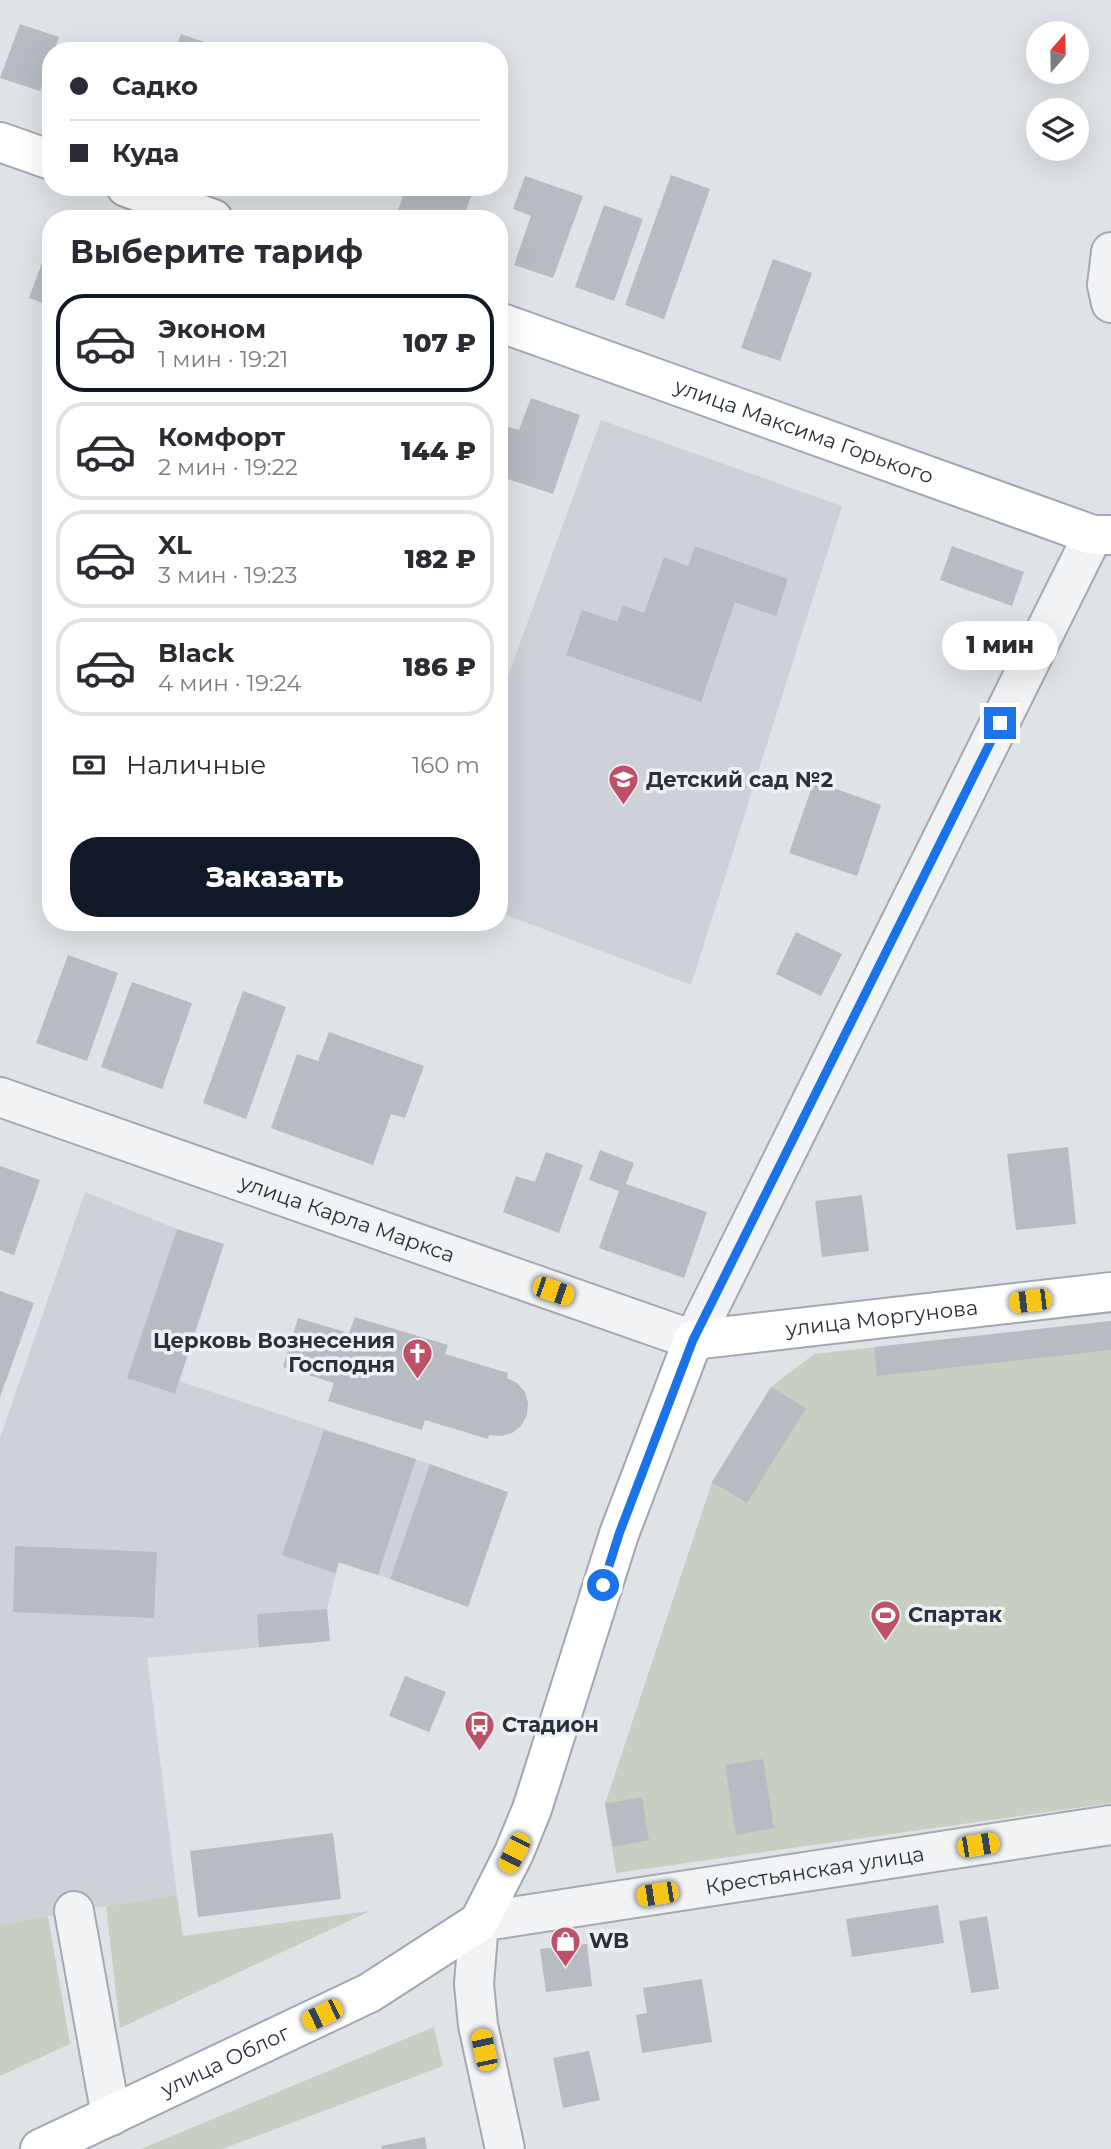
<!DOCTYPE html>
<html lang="ru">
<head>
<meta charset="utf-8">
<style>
	body { margin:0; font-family:Montserrat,sans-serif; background:#f2f2f3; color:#2b2b33; height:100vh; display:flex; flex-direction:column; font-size:26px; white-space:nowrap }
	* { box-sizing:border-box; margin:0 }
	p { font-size:23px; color:#7c7c81 }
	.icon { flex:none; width:38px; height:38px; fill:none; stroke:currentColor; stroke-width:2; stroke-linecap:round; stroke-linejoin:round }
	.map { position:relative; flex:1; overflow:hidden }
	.details { position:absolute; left:42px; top:210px; width:466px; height:721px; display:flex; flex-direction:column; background:#fff; border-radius:28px; box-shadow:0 7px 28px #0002 }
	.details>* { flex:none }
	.banner { position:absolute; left:42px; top:42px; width:466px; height:154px; border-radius:28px; box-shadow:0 7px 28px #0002; display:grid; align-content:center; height:154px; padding:0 28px; background:#fff }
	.needle { width:46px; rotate:20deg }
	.fabs { position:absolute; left:1026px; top:21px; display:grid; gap:14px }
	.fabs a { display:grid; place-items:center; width:63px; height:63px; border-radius:50%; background:#fff; box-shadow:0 7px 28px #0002; font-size:35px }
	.end { position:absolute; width:32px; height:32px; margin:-16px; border:9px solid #1a73e8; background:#fff; box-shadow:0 0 0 4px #fff }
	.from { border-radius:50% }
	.bubble { position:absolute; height:49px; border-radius:24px; background:#fff; box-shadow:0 7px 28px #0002; font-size:23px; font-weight:800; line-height:49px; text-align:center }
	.car { position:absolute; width:21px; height:42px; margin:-21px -10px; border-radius:9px; box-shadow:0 0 5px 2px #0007; background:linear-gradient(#f5c518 24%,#345 0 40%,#f5c518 0 76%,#345 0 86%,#f5c518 0) }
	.banner b { display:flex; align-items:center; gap:24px; height:66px; font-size:26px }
	.banner b+b { border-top:2px solid #e1e1e2 }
	.banner i { width:18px; height:18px; background:#2b2b33 }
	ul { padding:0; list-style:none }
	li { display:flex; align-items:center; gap:21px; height:98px; margin:0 14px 10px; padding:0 14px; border:4px solid #e1e1e2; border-radius:28px }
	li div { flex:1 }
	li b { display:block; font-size:26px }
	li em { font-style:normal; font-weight:800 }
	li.active { border-color:#111827 }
	li>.icon { width:63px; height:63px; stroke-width:1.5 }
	h2 { padding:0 28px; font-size:32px; line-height:84px }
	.pay { display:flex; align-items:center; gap:18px; height:77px; padding:0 28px; font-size:26px }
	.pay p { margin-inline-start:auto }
	.action { display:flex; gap:14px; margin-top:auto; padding:14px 28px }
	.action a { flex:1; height:80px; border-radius:28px; background:#111827; color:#fff; font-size:28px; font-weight:800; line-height:80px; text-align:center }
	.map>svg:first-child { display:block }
</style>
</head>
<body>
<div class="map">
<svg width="1111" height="2149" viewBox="0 0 1111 2149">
	<rect width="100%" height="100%" fill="#dfe2e6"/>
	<g fill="#cdd2d8">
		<path d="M 601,420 L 842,506 L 691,985 L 499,912 L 499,701 Z"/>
		<path d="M 85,1192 L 177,1229 L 128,1378 L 175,1394 L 179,1381 L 430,1464 L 390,1579 L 339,1563 L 327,1609 L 330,1641 L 147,1658 L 177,1895 L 74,1911 L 0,1925 L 0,1438 Z"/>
	</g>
	<g fill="#c6cfc1">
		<path d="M 1111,1321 L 1111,1803 L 616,1873 L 605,1804 L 712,1482 L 771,1387 L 814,1354 Z"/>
		<path d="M 177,1895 L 183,1936 L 370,1911 L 120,2028 L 106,1906 Z"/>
		<path d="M 48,1916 L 70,2044 L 0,2076 L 0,1925 Z"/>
		<path d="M 434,2027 L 443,2066 L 222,2149 L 141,2149 Z"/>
	</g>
	<g fill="#b7bcc3">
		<path d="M 20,24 L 59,37 L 54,51 L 51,51 L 51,60 L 40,91 L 0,78 Z"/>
		<path d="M 181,34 L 213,45 L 211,51 L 175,51 Z"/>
		<path d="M 671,175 L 710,189 L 664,319 L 625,305 Z"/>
		<path d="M 525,176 L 583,196 L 553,278 L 514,265 L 531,216 L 513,209 Z"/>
		<path d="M 406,187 L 474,187 L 463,219 L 395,219 Z"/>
		<path d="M 604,205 L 643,219 L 614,301 L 575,287 Z"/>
		<path d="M 50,241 L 51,241 L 51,306 L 29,298 Z"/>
		<path d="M 773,259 L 812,273 L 780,361 L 741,348 Z"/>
		<path d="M 531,398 L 580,415 L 553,494 L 499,476 L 499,435 L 502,425 L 519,430 Z"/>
		<path d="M 695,546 L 788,579 L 776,616 L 735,602 L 701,702 L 566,655 L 582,610 L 617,622 L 623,605 L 644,613 L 664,557 L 688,566 Z"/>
		<path d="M 952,546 L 1024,572 L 1012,606 L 940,580 Z"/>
		<path d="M 814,781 L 881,805 L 857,876 L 789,853 Z"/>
		<path d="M 796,932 L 842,954 L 821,996 L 776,974 Z"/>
		<path d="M 68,955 L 118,973 L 87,1061 L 36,1043 Z"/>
		<path d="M 132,982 L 192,1003 L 162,1089 L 101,1067 Z"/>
		<path d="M 243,991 L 286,1007 L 246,1119 L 203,1103 Z"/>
		<path d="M 329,1032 L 424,1066 L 405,1118 L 391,1114 L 373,1165 L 271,1128 L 297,1054 L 318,1061 Z"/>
		<path d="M 1068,1147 L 1076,1224 L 1016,1230 L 1007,1154 Z"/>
		<path d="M 600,1150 L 634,1163 L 626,1184 L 707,1212 L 684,1278 L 599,1248 L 619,1191 L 589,1180 Z"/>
		<path d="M 546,1152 L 583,1165 L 559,1233 L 503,1212 L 516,1176 L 535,1182 Z"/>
		<path d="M 0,1166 L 40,1180 L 14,1255 L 0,1250 Z"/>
		<path d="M 862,1195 L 869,1251 L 822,1257 L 815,1201 Z"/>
		<path d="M 177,1229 L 224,1244 L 175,1394 L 127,1378 Z"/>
		<path d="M 0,1291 L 34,1303 L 0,1397 Z"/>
		<path d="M 355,1317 L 448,1345 L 445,1354 L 508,1373 L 507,1378 L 517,1383 L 525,1392 L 528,1403 L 527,1415 L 521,1426 L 512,1433 L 502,1436 L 489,1435 L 488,1439 L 425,1420 L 422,1430 L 328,1401 L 334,1383 L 283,1367 L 298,1318 L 349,1333 Z"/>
		<path d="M 1111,1321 L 1111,1350 L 877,1376 L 874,1347 Z"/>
		<path d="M 771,1387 L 806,1408 L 747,1503 L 712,1482 Z"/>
		<path d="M 324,1430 L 416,1459 L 378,1575 L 339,1562 L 335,1573 L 282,1555 Z"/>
		<path d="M 430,1464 L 508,1492 L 468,1607 L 390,1579 Z"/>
		<path d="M 15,1546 L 157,1552 L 154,1618 L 13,1612 Z"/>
		<path d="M 327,1609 L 330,1641 L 259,1647 L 257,1614 Z"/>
		<path d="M 405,1676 L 446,1692 L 429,1732 L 389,1716 Z"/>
		<path d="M 763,1759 L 774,1828 L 736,1835 L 725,1765 Z"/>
		<path d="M 642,1797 L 649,1840 L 613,1847 L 605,1804 Z"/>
		<path d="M 333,1833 L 341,1899 L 198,1917 L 190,1851 Z"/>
		<path d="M 938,1905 L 944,1943 L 852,1957 L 846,1919 Z"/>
		<path d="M 987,1916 L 999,1989 L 971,1993 L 959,1921 Z"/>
		<path d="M 587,1944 L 592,1986 L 546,1992 L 540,1949 Z"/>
		<path d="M 702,1979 L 712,2042 L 642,2053 L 636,2015 L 647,2013 L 643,1988 Z"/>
		<path d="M 589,2051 L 600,2100 L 563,2108 L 553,2058 Z"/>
		<path d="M 425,2137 L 427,2149 L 382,2149 L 381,2146 Z"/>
	</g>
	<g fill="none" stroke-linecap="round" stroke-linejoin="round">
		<defs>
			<g id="minor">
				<path d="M 1111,252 L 1107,285 L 1111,303"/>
				<path id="s1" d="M 0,1097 L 693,1340 L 1093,535"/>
				<path d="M 74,1911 L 111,2116"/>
				<path id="s2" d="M 505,2149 L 478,2025 L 474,1984 L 479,1922 L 1111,1825"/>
			</g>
			<g id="major">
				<path d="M 0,142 L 51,160"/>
				<path d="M 126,187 L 213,219"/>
				<path id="s3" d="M 499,322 L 1093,535 L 1111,535"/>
				<path id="s4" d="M 40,2149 L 369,1993 L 479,1922 L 514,1853 L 532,1809 L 619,1534 L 693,1340 L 1111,1292"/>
			</g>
		</defs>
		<use href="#minor" stroke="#a5a9b0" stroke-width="42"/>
		<use href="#major" stroke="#a0a8b1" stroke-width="42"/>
		<use href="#minor" stroke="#f1f3f5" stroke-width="38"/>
		<use href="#major" stroke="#fff" stroke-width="38"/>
	</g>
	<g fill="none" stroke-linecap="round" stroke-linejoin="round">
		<path stroke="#1a73e8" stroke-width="9" d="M 603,1585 L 619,1534 L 693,1340 L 1000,723"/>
	</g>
	<defs>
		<symbol id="school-pin" viewBox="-11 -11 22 30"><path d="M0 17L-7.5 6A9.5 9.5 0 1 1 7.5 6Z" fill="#be5168" stroke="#eef1f4"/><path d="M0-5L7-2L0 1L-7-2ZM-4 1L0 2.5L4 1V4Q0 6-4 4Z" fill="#fff"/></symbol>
		<symbol id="church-pin" viewBox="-11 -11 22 30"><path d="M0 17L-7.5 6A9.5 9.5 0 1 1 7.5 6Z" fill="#be5168" stroke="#eef1f4"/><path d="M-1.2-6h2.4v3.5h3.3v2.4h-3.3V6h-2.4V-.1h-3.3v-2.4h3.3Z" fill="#fff"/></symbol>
		<symbol id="stadium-pin" viewBox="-11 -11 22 30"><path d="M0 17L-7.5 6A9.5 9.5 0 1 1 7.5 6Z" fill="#be5168" stroke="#eef1f4"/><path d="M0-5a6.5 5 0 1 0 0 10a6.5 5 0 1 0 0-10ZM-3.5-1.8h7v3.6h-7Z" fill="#fff"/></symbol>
		<symbol id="bus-pin" viewBox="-11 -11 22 30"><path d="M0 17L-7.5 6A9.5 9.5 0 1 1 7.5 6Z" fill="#be5168" stroke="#eef1f4"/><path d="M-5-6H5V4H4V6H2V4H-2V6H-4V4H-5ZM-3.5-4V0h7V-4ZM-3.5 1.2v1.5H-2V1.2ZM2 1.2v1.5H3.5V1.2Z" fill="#fff"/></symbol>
		<symbol id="shop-pin" viewBox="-11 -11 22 30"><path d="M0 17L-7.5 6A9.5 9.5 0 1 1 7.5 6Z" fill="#be5168" stroke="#eef1f4"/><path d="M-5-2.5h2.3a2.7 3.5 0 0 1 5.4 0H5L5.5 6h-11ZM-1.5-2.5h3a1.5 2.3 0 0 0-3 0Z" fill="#fff"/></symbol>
	</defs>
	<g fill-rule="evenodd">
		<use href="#school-pin" x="606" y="762" width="35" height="47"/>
		<use href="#church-pin" x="400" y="1336" width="35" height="47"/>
		<use href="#stadium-pin" x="868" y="1598" width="35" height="47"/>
		<use href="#bus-pin" x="462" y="1708" width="35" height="47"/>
		<use href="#shop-pin" x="548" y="1924" width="35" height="47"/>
	</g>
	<g text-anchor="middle" stroke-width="7" stroke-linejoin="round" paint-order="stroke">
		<g font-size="21" fill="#2a313c" stroke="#eef1f4">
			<text dy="7" stroke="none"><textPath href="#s3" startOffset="324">улица Максима Горького</textPath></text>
			<text dy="7" stroke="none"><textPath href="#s1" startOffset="368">улица Карла Маркса</textPath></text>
			<text dy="7" stroke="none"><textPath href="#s4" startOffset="1306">улица Моргунова</textPath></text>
			<text dy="7" stroke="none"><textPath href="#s2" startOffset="570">Крестьянская улица</textPath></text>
			<text dy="7" stroke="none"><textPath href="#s4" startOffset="205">улица Облог</textPath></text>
		</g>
		<g font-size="21" font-weight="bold" fill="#2a313c" stroke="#eef1f4" text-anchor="start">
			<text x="646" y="787">Детский сад №2</text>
			<text x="395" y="1348" text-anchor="end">Церковь Вознесения<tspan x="395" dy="24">Господня</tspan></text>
			<text x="908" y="1622">Спартак</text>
			<text x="502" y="1732">Стадион</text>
			<text x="589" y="1948">WB</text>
		</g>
	</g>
</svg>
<div class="fabs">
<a><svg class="needle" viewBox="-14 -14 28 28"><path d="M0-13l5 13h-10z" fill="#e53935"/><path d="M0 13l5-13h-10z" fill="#7c7c81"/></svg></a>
<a><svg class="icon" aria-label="layers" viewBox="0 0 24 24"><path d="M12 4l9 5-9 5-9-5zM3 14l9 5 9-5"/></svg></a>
</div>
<i class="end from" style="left:603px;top:1585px"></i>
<i class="end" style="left:1000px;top:723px"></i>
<div class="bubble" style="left:942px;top:621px;width:116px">1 мин</div>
<i class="car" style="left:553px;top:1291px;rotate:109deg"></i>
<i class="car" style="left:1030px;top:1301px;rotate:263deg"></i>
<i class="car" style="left:978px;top:1845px;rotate:81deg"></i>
<i class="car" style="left:514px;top:1853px;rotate:207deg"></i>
<i class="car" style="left:657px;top:1894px;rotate:261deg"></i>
<i class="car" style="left:322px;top:2015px;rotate:244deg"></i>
<i class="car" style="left:484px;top:2050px;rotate:348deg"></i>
<div class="banner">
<b><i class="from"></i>Садко</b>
<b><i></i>Куда</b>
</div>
<section class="details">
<h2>Выберите тариф</h2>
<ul>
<li class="active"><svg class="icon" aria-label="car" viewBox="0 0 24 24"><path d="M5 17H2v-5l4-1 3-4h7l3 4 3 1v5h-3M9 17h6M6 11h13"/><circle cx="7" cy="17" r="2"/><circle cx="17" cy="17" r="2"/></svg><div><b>Эконом</b><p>1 мин · 19:21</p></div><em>107 ₽</em></li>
<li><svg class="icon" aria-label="car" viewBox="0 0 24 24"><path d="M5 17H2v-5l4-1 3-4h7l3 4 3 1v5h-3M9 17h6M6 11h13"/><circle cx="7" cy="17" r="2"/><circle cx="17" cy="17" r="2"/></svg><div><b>Комфорт</b><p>2 мин · 19:22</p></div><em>144 ₽</em></li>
<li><svg class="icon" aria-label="car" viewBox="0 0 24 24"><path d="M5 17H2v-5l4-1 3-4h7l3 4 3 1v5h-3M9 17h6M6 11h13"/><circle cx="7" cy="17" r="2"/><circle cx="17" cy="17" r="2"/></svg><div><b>XL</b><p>3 мин · 19:23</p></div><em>182 ₽</em></li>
<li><svg class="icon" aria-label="car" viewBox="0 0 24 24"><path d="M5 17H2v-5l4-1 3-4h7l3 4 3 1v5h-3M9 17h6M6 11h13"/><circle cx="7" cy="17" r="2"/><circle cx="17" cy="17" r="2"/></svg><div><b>Black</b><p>4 мин · 19:24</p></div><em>186 ₽</em></li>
</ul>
<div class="pay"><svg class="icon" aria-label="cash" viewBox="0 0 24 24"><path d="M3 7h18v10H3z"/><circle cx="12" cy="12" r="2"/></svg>Наличные<p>160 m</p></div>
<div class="action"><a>Заказать</a></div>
</section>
</div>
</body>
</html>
